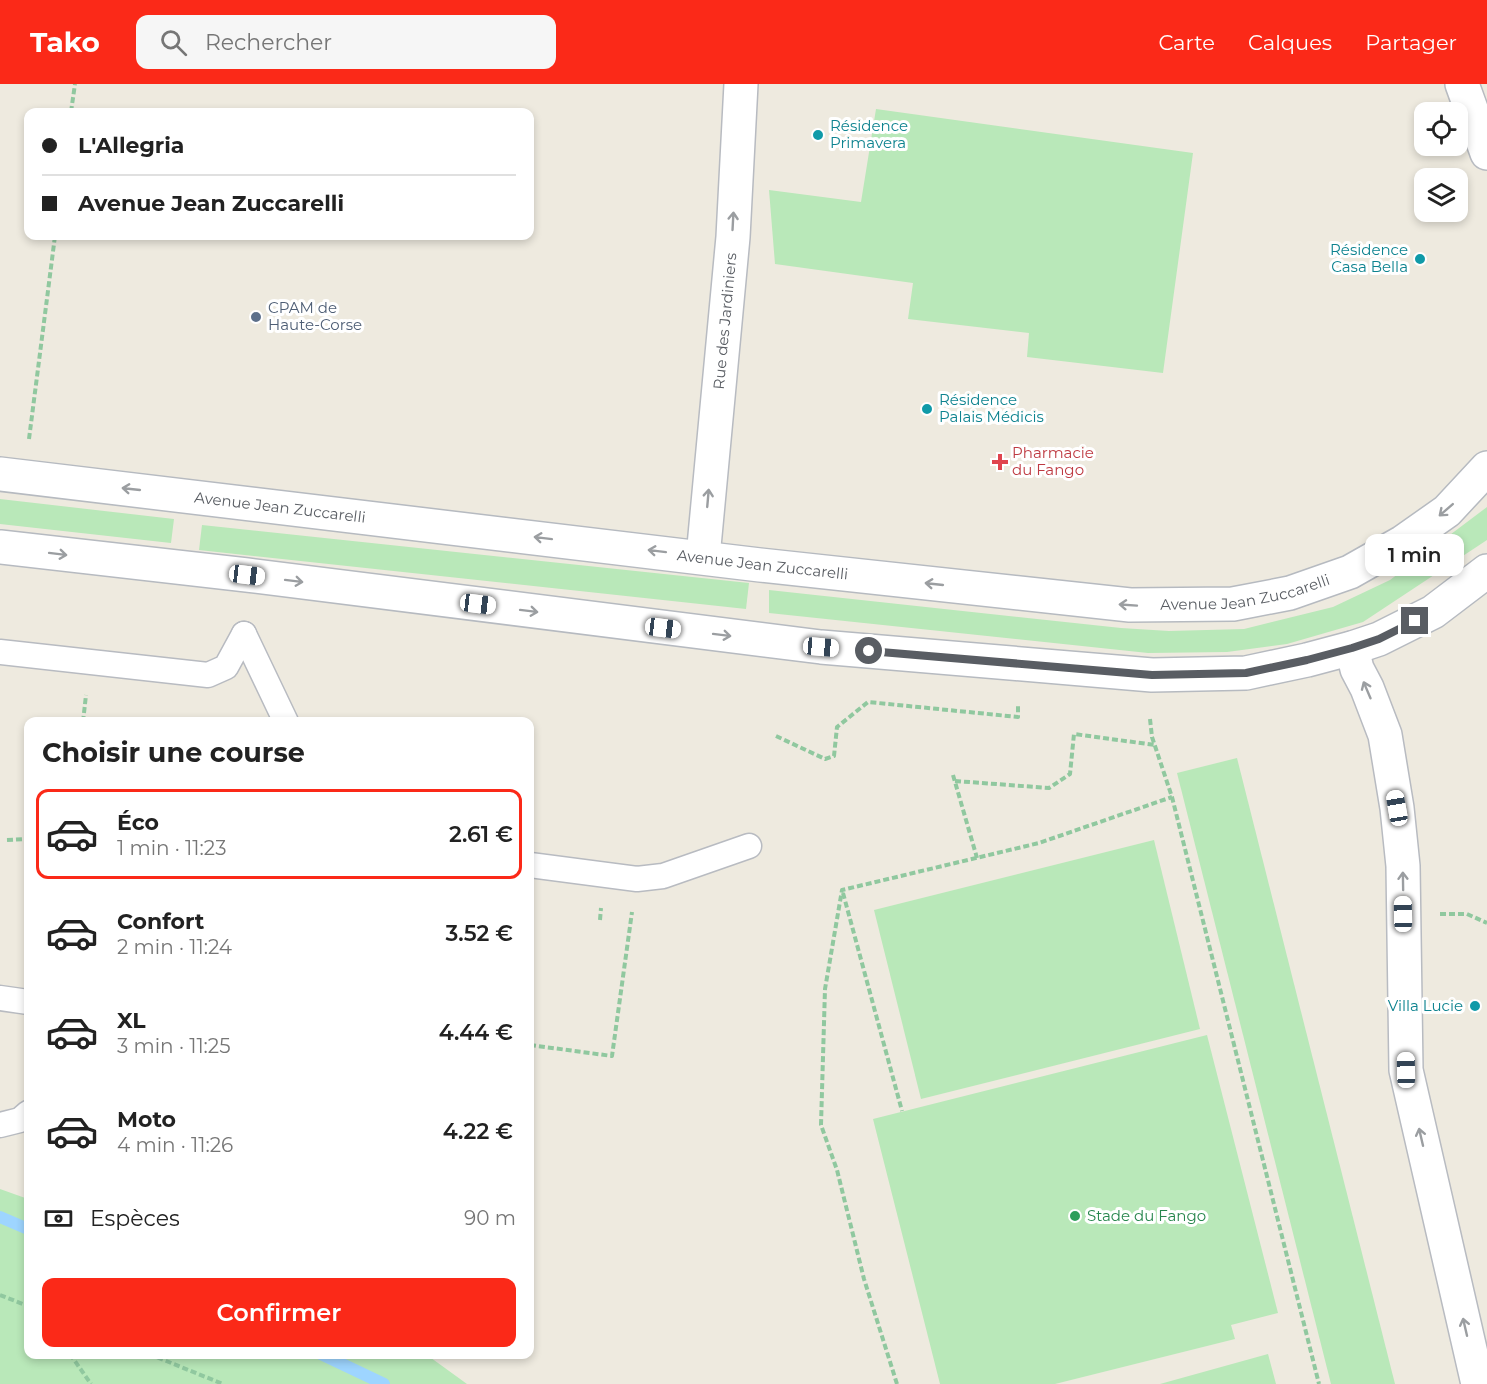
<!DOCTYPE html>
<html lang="fr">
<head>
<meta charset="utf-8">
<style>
	body { margin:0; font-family:Montserrat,sans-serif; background:#f6f6f6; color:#222; height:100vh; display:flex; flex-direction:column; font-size:22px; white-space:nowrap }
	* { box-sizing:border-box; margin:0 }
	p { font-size:20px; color:#767676 }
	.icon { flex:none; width:33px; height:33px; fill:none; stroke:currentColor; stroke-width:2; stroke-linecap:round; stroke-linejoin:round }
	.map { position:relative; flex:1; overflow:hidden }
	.panel { position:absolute; left:24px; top:633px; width:510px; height:642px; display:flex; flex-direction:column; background:#fff; border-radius:12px; box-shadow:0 3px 9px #0003 }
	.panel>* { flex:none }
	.top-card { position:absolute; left:24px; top:24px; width:510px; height:132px; border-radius:12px; box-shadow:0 3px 9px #0003; display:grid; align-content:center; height:132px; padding:0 18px; background:#fff }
	.controls { position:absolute; left:1414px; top:18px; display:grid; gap:12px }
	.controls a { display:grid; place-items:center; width:54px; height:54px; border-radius:12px; background:#fff; box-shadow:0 3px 9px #0003; font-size:30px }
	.end { position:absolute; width:27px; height:27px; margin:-14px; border:8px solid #595d63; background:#fff; box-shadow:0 0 0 3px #fff }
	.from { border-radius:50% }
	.bubble { position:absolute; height:42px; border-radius:12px; background:#fff; box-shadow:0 3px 9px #0003; font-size:20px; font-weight:600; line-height:42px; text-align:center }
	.car { position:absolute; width:18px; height:36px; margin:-18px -9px; border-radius:8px; box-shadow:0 0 4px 2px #0007; background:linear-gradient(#fff 24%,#345 0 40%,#fff 0 76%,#345 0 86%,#fff 0) }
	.top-card b { display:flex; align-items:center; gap:21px; height:57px; font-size:22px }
	.top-card b+b { border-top:2px solid #e0e0e0 }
	.top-card i { width:15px; height:15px; background:#222 }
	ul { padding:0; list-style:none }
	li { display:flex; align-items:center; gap:18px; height:90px; margin:0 12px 9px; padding:0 6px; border:3px solid transparent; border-radius:12px }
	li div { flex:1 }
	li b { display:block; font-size:22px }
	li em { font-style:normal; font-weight:600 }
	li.selected { border-color:#fb2918 }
	li>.icon { width:54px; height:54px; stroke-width:1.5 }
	h2 { padding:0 18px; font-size:27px; line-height:72px }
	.pay { display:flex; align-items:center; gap:15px; height:66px; padding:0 18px; font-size:22px }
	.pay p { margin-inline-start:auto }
	.primary-button { display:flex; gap:12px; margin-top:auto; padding:12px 18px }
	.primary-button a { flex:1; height:69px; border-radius:12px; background:#fb2918; color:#fff; font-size:24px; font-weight:600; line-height:69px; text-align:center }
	header { display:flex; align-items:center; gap:36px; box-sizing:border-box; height:84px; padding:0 30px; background:#fb2918; color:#fff }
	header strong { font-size:28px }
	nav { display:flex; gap:33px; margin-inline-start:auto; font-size:21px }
	.search { width:420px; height:54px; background:#f6f6f6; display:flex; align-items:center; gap:15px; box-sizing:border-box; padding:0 21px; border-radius:12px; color:#767676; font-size:22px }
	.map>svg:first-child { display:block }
</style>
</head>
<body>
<header>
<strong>Tako</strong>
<div class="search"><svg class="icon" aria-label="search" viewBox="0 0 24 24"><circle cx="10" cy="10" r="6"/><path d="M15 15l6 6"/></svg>Rechercher</div>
<nav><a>Carte</a><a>Calques</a><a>Partager</a></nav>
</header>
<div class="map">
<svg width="1487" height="1300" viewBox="0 0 1487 1300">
	<rect width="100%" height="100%" fill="#eeeadf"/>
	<g fill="#b9e8b9">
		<path d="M 876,25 L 1193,69 L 1163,289 L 1027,273 L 1029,249 L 908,235 L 913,199 L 775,180 L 769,106 L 861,118 Z"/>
		<path d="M 0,415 L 174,435 L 171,459 L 0,440 Z"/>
		<path d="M 1487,423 L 1487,456 L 1363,538 L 1287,560 L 1227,568 L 1148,569 L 769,529 L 769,506 L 1121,544 L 1169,547 L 1244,545 L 1333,523 L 1390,496 Z"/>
		<path d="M 202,441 L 749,499 L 746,525 L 199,466 Z"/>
		<path d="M 1237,674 L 1395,1300 L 1331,1300 L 1177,689 Z"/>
		<path d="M 1154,756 L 1200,945 L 921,1015 L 874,826 Z"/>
		<path d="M 1207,951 L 1278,1229 L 1231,1241 L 1235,1255 L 1055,1300 L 940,1300 L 873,1035 Z"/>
		<path d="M 0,1105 L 28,1115 L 28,1270 L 427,1271 L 467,1300 L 0,1300 Z"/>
		<path d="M 1268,1270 L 1276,1300 L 1160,1300 Z"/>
	</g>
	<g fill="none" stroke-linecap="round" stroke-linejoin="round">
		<g stroke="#9ed5ff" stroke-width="12">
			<path d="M 0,1133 L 28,1145"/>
			<path d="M 321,1270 L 384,1300"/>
		</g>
		<defs>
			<g id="service">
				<path d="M 244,550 L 286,638"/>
				<path d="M 0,568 L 208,591 L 226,583 L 244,550"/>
				<path d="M 530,781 L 637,795 L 663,792 L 749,762"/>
				<path d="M 0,914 L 28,918"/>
				<path d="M 0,1041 L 20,1036 L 28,1029"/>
			</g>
			<g id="minor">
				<path d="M 1462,0 L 1487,69"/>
				<path id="s1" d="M 703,473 L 733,153 L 741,0"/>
				<path d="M 1352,564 L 1357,585 L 1367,604 L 1385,651 L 1397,724 L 1403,782 L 1406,986 L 1478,1300"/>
			</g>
			<g id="secondary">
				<path id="s2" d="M 0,390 L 760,481 L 1130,521 L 1233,520 L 1290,509 L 1350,488 L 1403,458 L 1447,427 L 1487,384"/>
				<path d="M 0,463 L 247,491 L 821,563 L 1152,591 L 1246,589 L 1307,576 L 1352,564 L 1379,555 L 1433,528 L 1487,487"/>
			</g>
		</defs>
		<use href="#service" stroke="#b8bbc1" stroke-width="27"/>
		<use href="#minor" stroke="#b8bbc1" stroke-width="36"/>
		<use href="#secondary" stroke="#b6bac0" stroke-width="36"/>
		<g stroke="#90c89f" stroke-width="4" stroke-dasharray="6 3" stroke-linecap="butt">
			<path d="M 71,28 L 75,0"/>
			<path d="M 29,355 L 55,152"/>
			<path d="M 1150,635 L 1152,653 L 1172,713 L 1319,1300"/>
			<path d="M 83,638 L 86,611"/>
			<path d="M 776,652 L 825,675 L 834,672 L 837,643 L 868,618 L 1018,633 L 1018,621"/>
			<path d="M 953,691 L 977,774"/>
			<path d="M 955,697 L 1049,704 L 1070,690 L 1074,650 L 1155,661"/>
			<path d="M 7,756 L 28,755"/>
			<path d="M 843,809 L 902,1027"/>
			<path d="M 1440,830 L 1467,830 L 1487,839"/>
			<path d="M 600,836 L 601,824"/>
			<path d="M 530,961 L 612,972 L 632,828"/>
			<path d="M 0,1211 L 28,1222"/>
			<path d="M 70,1270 L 91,1300"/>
			<path d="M 149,1270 L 223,1300"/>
			<path d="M 897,1300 L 864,1195 L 837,1086 L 821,1041 L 825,905 L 842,806 L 1039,759 L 1172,713"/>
		</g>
		<use href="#service" stroke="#fff" stroke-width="24"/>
		<use href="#minor" stroke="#fff" stroke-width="33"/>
		<use href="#secondary" stroke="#fff" stroke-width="33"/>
	</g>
	<defs><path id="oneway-shaft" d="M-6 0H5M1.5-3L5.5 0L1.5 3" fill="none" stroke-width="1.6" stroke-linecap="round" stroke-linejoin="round" transform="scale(1.5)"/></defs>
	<g stroke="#9b9ea1">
		<use href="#oneway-shaft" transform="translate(733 137) rotate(-87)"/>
		<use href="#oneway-shaft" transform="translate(131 405) rotate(-174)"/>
		<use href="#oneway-shaft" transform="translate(708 414) rotate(-85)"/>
		<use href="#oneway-shaft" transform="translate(1446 426) rotate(139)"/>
		<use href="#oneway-shaft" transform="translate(543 454) rotate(-173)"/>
		<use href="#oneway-shaft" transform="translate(657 467) rotate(-173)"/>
		<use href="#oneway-shaft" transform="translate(58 470) rotate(7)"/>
		<use href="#oneway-shaft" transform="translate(294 497) rotate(7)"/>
		<use href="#oneway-shaft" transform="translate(934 500) rotate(-174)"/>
		<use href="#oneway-shaft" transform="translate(1128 521) rotate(-176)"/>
		<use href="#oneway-shaft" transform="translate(529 527) rotate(7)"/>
		<use href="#oneway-shaft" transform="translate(722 551) rotate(7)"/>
		<use href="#oneway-shaft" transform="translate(1367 606) rotate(-113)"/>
		<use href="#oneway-shaft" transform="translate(1403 797) rotate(-91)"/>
		<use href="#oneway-shaft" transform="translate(1421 1053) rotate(-103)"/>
		<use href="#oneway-shaft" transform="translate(1465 1243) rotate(-103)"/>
	</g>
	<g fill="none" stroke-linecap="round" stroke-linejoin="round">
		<path stroke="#595d63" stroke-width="8" d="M 869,567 L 1152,591 L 1246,589 L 1307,576 L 1352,564 L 1379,555 L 1415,537"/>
	</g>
	<g fill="#0f9aa8" stroke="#fff" stroke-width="2">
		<circle cx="818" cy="51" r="6"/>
		<circle cx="1420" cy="175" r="6"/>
		<circle cx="927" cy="325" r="6"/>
		<circle cx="1475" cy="922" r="6"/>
	</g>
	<circle fill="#5c6f8a" stroke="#fff" stroke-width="2" cx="256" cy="233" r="6"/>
	<path fill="#e0444e" stroke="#fff" stroke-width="2" d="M997 369h6v6h6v6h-6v6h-6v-6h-6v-6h6z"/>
	<circle fill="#2e9e5b" stroke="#fff" stroke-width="2" cx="1075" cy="1132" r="6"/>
	<g text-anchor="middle" stroke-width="6" stroke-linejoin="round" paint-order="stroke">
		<g font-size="15" fill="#0d838f" stroke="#fff" text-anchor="start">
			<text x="830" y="47">Résidence<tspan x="830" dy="17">Primavera</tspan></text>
			<text x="1408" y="171" text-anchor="end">Résidence<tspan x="1408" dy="17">Casa Bella</tspan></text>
			<text x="939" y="321">Résidence<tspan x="939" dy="17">Palais Médicis</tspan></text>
			<text x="1463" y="927" text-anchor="end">Villa Lucie</text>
		</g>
		<g font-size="15" fill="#4e5e75" stroke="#fff" text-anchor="start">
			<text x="268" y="229">CPAM de<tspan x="268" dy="17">Haute-Corse</tspan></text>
		</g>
		<g font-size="15" fill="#595d63" stroke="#fff">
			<text dy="5" stroke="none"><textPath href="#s1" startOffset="237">Rue des Jardiniers</textPath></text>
			<text dy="5" stroke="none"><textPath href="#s2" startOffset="282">Avenue Jean Zuccarelli</textPath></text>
			<text dy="5" stroke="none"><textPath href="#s2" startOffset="768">Avenue Jean Zuccarelli</textPath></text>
			<text dy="5" stroke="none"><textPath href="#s2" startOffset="1254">Avenue Jean Zuccarelli</textPath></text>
		</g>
		<g font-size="15" fill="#be3a42" stroke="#fff" text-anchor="start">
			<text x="1012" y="374">Pharmacie<tspan x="1012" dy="17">du Fango</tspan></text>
		</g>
		<g font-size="15" fill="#27864d" stroke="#fff" text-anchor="start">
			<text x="1087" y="1137">Stade du Fango</text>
		</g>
	</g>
</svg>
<div class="controls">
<a><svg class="icon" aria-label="locate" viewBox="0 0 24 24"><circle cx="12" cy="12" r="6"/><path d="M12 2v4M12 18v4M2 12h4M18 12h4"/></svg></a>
<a><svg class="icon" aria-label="layers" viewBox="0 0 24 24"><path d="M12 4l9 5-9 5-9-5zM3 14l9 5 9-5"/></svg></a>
</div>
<i class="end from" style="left:869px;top:567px"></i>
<i class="end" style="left:1415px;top:537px"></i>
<div class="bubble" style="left:1365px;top:450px;width:99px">1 min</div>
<i class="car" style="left:247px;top:491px;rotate:97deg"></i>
<i class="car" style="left:478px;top:520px;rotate:97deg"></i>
<i class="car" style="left:663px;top:544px;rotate:97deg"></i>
<i class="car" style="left:821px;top:563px;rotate:95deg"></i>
<i class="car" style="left:1397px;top:724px;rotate:350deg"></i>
<i class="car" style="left:1403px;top:830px;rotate:359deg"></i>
<i class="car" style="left:1406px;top:986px;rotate:359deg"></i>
<div class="top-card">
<b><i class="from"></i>L'Allegria</b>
<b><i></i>Avenue Jean Zuccarelli</b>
</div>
<section class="panel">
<h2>Choisir une course</h2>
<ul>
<li class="selected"><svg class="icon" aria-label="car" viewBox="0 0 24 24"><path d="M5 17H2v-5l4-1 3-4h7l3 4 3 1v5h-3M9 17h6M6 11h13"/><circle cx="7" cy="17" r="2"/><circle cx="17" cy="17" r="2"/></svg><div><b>Éco</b><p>1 min · 11:23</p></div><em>2.61 €</em></li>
<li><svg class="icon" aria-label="car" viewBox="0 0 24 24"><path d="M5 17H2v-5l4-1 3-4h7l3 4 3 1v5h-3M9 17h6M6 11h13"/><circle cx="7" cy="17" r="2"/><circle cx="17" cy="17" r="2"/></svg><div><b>Confort</b><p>2 min · 11:24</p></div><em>3.52 €</em></li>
<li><svg class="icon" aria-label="car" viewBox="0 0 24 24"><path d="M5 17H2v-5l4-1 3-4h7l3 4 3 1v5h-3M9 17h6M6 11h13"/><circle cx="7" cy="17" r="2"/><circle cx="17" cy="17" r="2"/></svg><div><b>XL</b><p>3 min · 11:25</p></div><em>4.44 €</em></li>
<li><svg class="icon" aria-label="car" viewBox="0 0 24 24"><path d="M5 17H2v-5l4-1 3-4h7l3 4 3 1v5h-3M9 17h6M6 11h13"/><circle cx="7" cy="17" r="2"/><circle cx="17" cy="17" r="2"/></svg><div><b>Moto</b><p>4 min · 11:26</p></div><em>4.22 €</em></li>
</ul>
<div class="pay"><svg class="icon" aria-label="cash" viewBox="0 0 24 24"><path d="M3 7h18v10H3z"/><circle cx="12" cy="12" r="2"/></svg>Espèces<p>90 m</p></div>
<div class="primary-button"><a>Confirmer</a></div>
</section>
</div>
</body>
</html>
